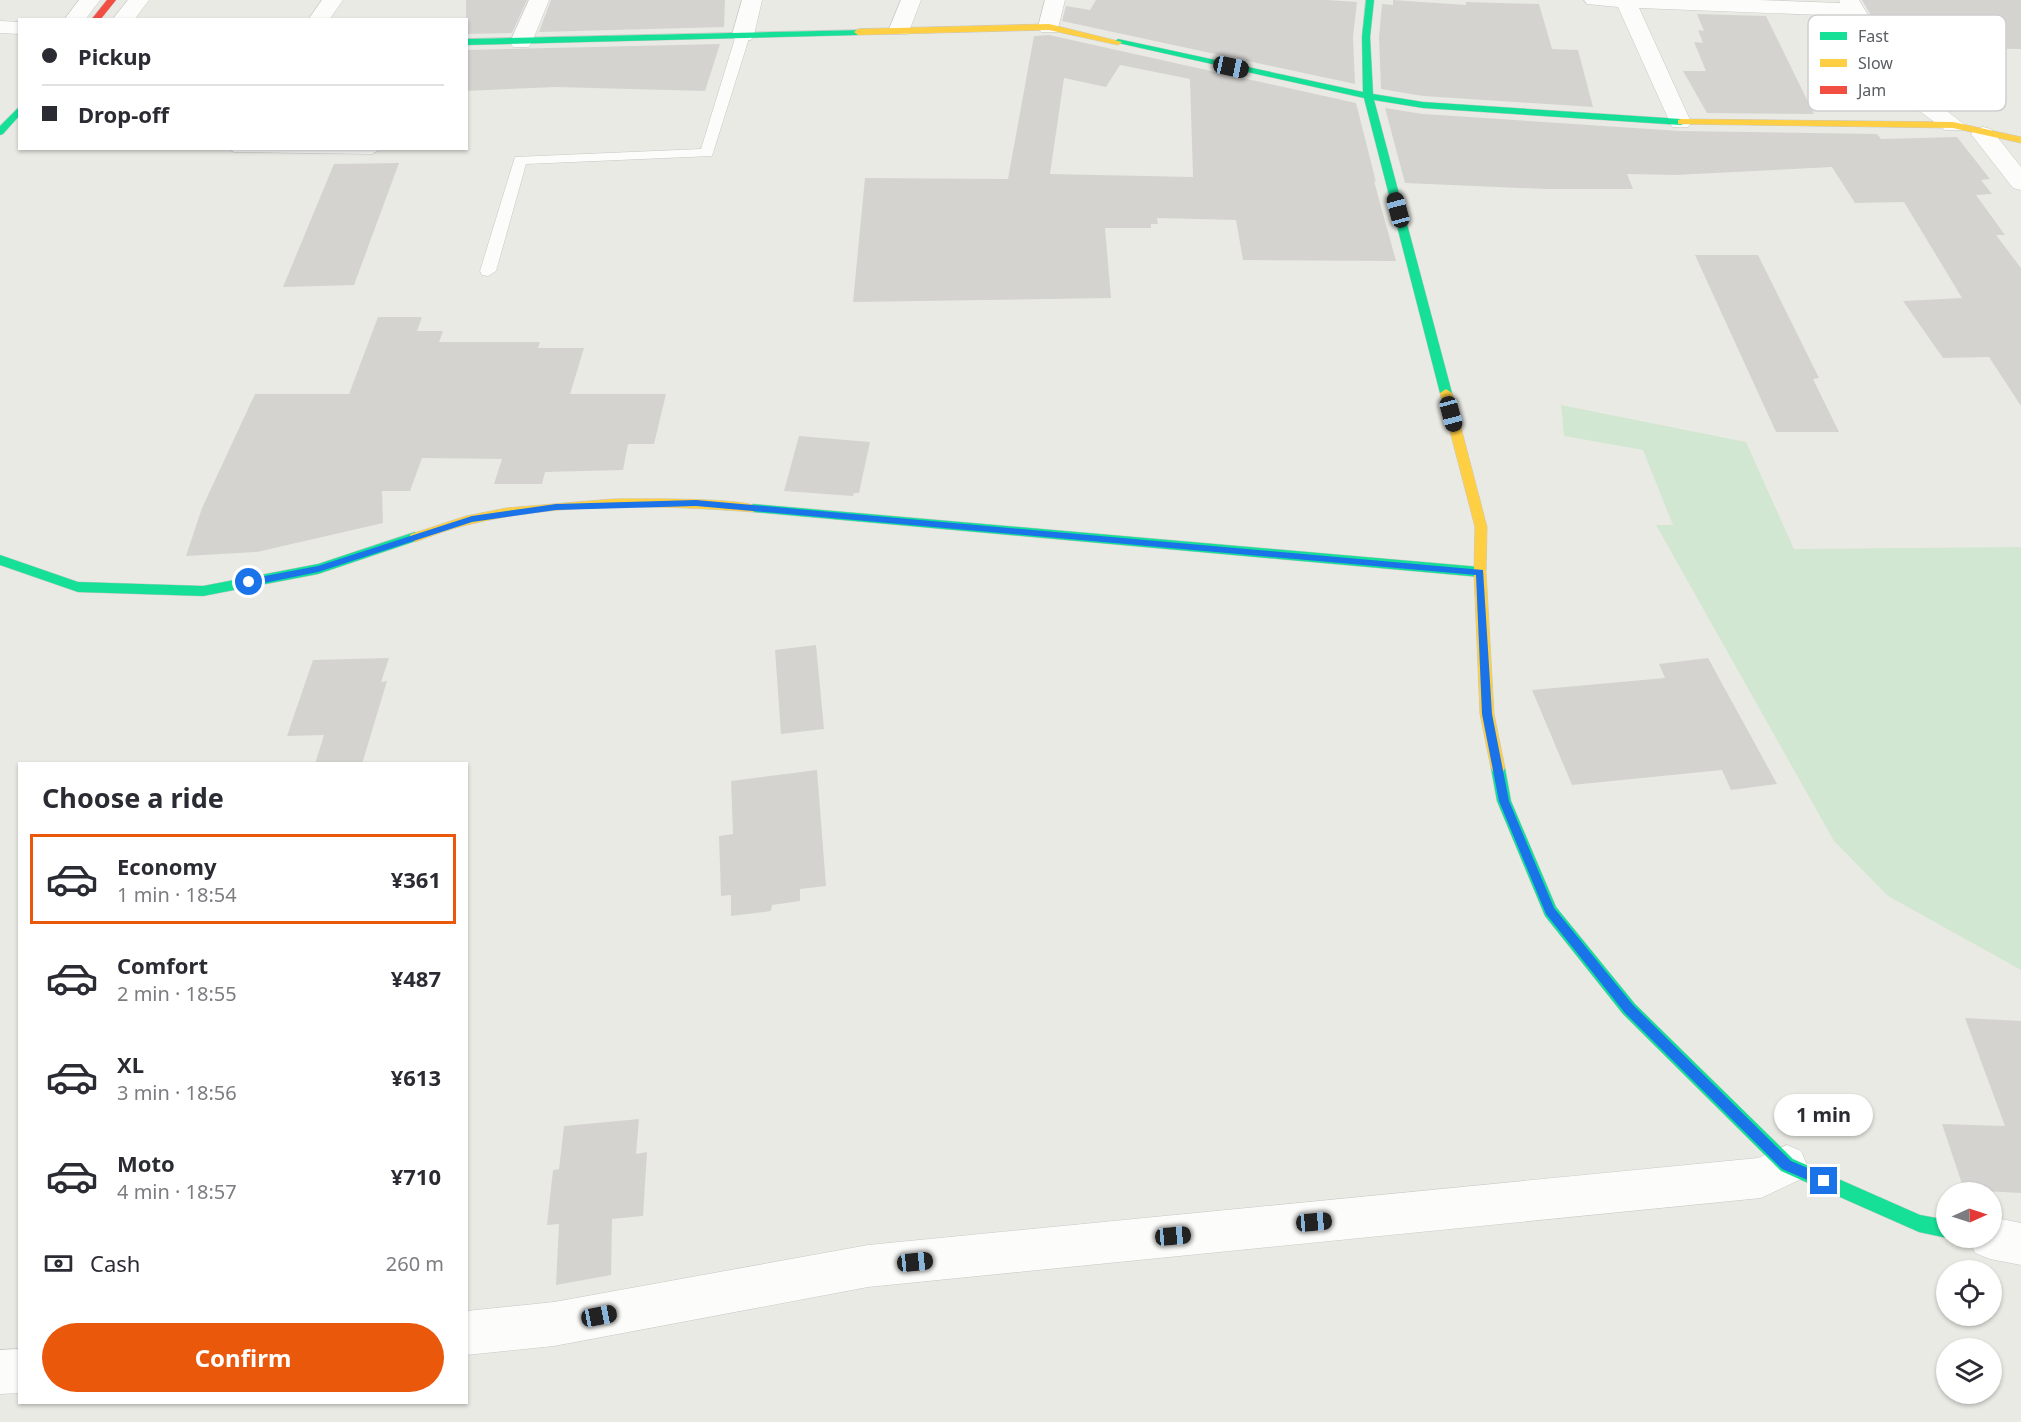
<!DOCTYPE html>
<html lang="en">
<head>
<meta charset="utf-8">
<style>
	body { margin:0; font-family:"Noto Sans",sans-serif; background:#f7f7f7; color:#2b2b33; height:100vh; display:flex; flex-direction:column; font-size:22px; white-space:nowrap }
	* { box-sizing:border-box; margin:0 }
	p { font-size:20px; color:#7c7c81 }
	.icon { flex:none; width:33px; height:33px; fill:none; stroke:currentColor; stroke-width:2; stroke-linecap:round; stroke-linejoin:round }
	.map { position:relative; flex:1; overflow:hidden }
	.sheet { position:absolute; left:18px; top:762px; width:450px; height:642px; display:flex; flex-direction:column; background:#fff; border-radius:0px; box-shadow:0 2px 4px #0004 }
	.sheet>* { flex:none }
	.hud { position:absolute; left:18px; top:18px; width:450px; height:132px; border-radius:0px; box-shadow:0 2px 4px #0004; display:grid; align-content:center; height:132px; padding:0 24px; background:#fff }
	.needle { width:39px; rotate:87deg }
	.controls { position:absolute; left:1936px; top:1182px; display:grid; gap:12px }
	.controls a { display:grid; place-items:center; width:66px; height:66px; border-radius:50%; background:#fff; box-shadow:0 2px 4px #0004; font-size:30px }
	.end { position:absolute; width:27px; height:27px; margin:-14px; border:8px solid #1a73e8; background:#fff; box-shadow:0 0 0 3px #fff }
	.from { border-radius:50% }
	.bubble { position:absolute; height:42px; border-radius:21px; background:#fff; box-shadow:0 2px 4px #0004; font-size:20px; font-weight:700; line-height:42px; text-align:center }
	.car { position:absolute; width:18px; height:36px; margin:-18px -9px; border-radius:8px; box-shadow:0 0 4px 2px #0007; background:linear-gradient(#222 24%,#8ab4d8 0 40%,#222 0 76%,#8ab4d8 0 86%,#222 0) }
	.hud b { display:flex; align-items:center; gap:21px; height:57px; font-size:22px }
	.hud b+b { border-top:2px solid #e1e1e2 }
	.hud i { width:15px; height:15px; background:#2b2b33 }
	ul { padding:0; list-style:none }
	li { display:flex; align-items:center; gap:18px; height:90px; margin:0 12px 9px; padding:0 12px; border:3px solid transparent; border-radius:0px }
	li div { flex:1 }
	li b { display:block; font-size:22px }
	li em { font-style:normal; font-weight:700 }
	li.active { border-color:#ea580c }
	li>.icon { width:54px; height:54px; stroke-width:1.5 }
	h2 { padding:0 24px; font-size:27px; line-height:72px }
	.pay { display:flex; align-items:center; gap:15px; height:66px; padding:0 24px; font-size:22px }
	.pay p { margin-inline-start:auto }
	.cta { display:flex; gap:12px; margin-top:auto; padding:12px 24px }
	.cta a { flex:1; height:69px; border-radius:36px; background:#ea580c; color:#fff; font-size:24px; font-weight:700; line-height:69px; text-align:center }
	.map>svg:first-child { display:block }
</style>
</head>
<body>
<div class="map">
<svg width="2021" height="1422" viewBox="0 0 2021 1422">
	<rect width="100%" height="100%" fill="#eaeae5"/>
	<path fill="#d2e7d1" d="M 1561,405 L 1746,442 L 1794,549 L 2021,547 L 2021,970 L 1888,896 L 1834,841 L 1656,525 L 1673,525 L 1643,450 L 1564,436 Z"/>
	<g fill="#d4d3d0" fill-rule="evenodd">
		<path d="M 466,0 L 527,0 L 512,33 L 466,34 Z"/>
		<path d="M 551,0 L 725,0 L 724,27 L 539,32 Z"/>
		<path d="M 1096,0 L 1327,0 L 1357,2 L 1353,37 L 1355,84 L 1062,21 L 1066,6 L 1090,10 Z"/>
		<path d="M 1393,0 L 1466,5 L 1466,2 L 1539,4 L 1552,49 L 1578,50 L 1593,107 L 1423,96 L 1381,89 L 1379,37 L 1382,4 L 1393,5 Z"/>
		<path d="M 1862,0 L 2021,0 L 2021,49 L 1945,48 L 1948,52 L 1892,51 Z"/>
		<path d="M 1697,14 L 1766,16 L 1814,114 L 1707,113 L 1683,71 L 1706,71 L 1694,42 L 1703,43 L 1698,30 L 1704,31 Z"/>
		<path d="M 1049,35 L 1356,103 L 1376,182 L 1374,181 L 1396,261 L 1243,260 L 1236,220 L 1157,218 L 1158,224 L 1151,224 L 1151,228 L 1105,228 L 1111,298 L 853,302 L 865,178 L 1008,179 L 1034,36 ZM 1120,65 L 1190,79 L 1193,177 L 1050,174 L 1064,78 L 1106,87 Z"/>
		<path d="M 720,44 L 705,91 L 555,87 L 466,91 L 466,50 Z"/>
		<path d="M 1385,108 L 1423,114 L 1680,131 L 1877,134 L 1881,139 L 1957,137 L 1990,179 L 1981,180 L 1992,194 L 1976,195 L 2005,235 L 1996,235 L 2021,268 L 2021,406 L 1989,357 L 1943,358 L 1903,301 L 1962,298 L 1904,202 L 1855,203 L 1832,167 L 1675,175 L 1627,174 L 1633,189 L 1545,189 L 1405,183 Z"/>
		<path d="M 399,163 L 354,285 L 283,287 L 334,164 Z"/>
		<path d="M 1695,255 L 1758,255 L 1819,378 L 1813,379 L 1839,432 L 1776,432 Z"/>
		<path d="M 378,317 L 422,317 L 417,331 L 443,331 L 439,342 L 540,342 L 538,348 L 584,348 L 570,394 L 666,394 L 654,444 L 628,444 L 623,470 L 545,472 L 542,484 L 494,484 L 502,459 L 422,458 L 410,491 L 382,491 L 383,523 L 257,552 L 186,556 L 202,508 L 255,394 L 349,394 Z"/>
		<path d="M 799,436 L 870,442 L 859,493 L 854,493 L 853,496 L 784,491 Z"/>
		<path d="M 816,645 L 824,729 L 781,734 L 775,650 Z"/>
		<path d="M 389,658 L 381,682 L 387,681 L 362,764 L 315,764 L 324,735 L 287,736 L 313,660 Z"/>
		<path d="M 1708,658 L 1777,784 L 1731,790 L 1722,770 L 1572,785 L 1532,690 L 1665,678 L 1659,664 Z"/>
		<path d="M 817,770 L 826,886 L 800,889 L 800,901 L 772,905 L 771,911 L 731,916 L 731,895 L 721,896 L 719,836 L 733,834 L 731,781 Z"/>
		<path d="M 1965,1018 L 2021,1021 L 2021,1193 L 1964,1190 L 1942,1124 L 2005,1126 Z"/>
		<path d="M 639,1119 L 636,1154 L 647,1152 L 643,1216 L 612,1219 L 611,1275 L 556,1285 L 559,1224 L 547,1225 L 553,1170 L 559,1169 L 564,1126 Z"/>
	</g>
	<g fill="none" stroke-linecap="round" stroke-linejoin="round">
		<defs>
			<g id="lane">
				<path d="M 743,31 L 750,35 L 712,156 L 526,164 L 496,271 L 488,276 L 482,275 L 480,271 L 515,157 L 701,149 L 736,35 Z"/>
				<path d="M 227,148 L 378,148 L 379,150 L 372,154 L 234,152 Z"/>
			</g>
			<g id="street">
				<path d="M 79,0 L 100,0 L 85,20 L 64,20 Z"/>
				<path d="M 128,0 L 149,0 L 134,20 L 112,20 Z"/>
				<path d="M 322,0 L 343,0 L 329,20 L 308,20 Z"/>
				<path d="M 529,0 L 549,0 L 532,42 L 529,47 L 513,47 L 510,42 Z"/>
				<path d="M 742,0 L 762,0 L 754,35 L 751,40 L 735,40 L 732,35 Z"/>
				<path d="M 901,0 L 921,0 L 908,34 L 892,34 L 889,29 Z"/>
				<path d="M 1045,0 L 1065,0 L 1057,32 L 1041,32 L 1038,27 Z"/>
				<path d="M 1584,0 L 1758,0 L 1840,3 L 1839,0 L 1859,0 L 1907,80 L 1965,125 L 1961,130 L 1945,130 L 1890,89 L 1848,16 L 1639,8 L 1691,122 L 1688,127 L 1672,127 L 1618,7 L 1587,4 Z"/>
				<path d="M 0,21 L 20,22 L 20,34 L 0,33 Z"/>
				<path d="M 1983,127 L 1991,129 L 2021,167 L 2021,190 L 2013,188 L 1971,134 L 1975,129 Z"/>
				<path d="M 1787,1145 L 1801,1151 L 1807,1165 L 1801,1179 L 1761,1198 L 868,1287 L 554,1346 L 466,1355 L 466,1311 L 554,1302 L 868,1245 L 1758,1158 Z"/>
				<path d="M 1992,1217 L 2021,1223 L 2021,1265 L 1990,1259 L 1975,1253 L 1969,1238 L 1992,1238 Z"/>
				<path d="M 20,1349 L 20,1393 L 0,1394 L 0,1350 Z"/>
			</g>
			<g id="fast">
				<path d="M 1366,0 L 1374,0 L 1370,37 L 1373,94 L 1423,102 L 1681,119 L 1686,122 L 1681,125 L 1423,108 L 1374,100 L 1452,393 L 1446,397 L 1440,393 L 1364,98 L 1114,42 L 1118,39 L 1363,92 L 1362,37 Z"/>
				<path d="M 861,30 L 862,32 L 858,35 L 466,45 L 466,39 Z"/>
				<path d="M 20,106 L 20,115 L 3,134 L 0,135 L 0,126 Z"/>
				<path d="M 753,504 L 1480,567 L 1486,572 L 1480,577 L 753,512 L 747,508 Z"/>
				<path d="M 415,532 L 421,537 L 419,540 L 318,574 L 203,596 L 78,592 L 0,565 L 0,555 L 78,582 L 203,586 L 318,564 Z"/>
				<path d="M 1498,762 L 1503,764 L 1505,768 L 1511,801 L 1556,907 L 1635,1004 L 1793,1159 L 1920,1215 L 1947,1220 L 1947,1238 L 1919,1232 L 1781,1171 L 1623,1014 L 1545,916 L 1497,801 L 1491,768 L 1493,764 Z"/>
			</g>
			<g id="slow">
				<path d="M 1049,24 L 1122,42 L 1118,45 L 1049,30 L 858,35 L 854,32 L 858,29 Z"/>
				<path d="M 1681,119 L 1953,122 L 2021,137 L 2021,143 L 1953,128 L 1678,124 L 1678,120 Z"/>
				<path d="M 1446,389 L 1452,393 L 1487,527 L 1486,572 L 1494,714 L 1505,768 L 1503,772 L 1498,774 L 1493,772 L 1491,768 L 1480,714 L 1474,572 L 1475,527 L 1440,393 Z"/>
				<path d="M 612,499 C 633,499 750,497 759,508 L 753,512 C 658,505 560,502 467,525 C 449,529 432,536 415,542 L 409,537 L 411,534 L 466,516 L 506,508 Z"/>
			</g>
			<path id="jam" d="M 107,0 L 116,0 L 100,20 L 91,20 Z"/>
		</defs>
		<use href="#lane" stroke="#c6c7c5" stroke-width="1"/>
		<use href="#street" stroke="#c6c7c5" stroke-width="1"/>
		<use href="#fast" stroke="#c7c7c6" stroke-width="1"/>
		<use href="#slow" stroke="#c7c7c6" stroke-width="1"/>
		<use href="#jam" stroke="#c7c7c6" stroke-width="1"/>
		<use href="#lane" fill="#fcfcfb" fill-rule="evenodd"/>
		<use href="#street" fill="#fcfcfb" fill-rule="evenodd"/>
		<use href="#fast" fill="#16e098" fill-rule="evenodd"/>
		<use href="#slow" fill="#ffcf43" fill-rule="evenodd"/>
		<use href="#jam" fill="#f24e42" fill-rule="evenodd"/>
	</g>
	<path fill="#1a73e8" d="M 696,500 L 1483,570 L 1492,714 L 1509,801 L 1554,908 L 1633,1005 L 1791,1161 L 1829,1177 L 1829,1186 L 1824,1187 L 1782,1169 L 1625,1013 L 1546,914 L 1499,801 L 1482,714 L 1476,575 L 696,506 L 556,510 L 472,522 L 318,572 L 249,586 L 244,582 L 249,579 L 318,566 L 472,516 L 556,504 Z"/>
	<rect x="1808" y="15" width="198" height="96" rx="9" fill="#fff" stroke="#ceced0" stroke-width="1.5"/>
	<rect x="1820" y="32" width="27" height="8" fill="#16e098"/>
	<rect x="1820" y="59" width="27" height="8" fill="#ffcf43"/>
	<rect x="1820" y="86" width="27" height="8" fill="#f24e42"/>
	<g font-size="16" fill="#5a5d62">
		<text x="1858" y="42">Fast</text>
		<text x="1858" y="69">Slow</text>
		<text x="1858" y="96">Jam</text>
	</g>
</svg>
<div class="controls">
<a><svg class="needle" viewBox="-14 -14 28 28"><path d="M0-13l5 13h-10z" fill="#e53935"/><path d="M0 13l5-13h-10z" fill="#7c7c81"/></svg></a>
<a><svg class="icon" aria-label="locate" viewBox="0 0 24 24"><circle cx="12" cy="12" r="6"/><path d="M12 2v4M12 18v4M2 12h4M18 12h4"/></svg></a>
<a><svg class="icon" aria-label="layers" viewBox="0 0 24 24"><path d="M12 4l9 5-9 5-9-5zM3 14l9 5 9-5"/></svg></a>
</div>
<i class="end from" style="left:249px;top:582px"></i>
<i class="end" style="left:1824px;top:1181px"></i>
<div class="bubble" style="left:1774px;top:1094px;width:99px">1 min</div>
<i class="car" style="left:1231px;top:67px;rotate:102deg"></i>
<i class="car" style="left:1398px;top:210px;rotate:345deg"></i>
<i class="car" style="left:1451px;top:414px;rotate:165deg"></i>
<i class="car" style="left:1314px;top:1222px;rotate:85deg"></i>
<i class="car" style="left:1173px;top:1236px;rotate:85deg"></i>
<i class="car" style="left:915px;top:1262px;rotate:84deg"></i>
<i class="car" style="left:599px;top:1316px;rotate:79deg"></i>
<div class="hud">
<b><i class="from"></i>Pickup</b>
<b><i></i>Drop-off</b>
</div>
<section class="sheet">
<h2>Choose a ride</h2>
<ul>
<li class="active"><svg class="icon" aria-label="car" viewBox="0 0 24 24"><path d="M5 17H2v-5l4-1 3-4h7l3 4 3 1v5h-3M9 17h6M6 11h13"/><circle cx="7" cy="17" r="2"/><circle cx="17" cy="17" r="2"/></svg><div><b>Economy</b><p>1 min · 18:54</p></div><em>¥361</em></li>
<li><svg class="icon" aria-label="car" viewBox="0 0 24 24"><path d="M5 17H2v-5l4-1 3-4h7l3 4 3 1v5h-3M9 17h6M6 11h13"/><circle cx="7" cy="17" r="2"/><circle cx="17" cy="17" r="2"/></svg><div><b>Comfort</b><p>2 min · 18:55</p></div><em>¥487</em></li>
<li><svg class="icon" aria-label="car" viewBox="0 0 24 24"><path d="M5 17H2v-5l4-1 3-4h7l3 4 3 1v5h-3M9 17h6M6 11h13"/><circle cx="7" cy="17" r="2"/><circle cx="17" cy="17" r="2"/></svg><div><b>XL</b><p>3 min · 18:56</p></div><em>¥613</em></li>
<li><svg class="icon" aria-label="car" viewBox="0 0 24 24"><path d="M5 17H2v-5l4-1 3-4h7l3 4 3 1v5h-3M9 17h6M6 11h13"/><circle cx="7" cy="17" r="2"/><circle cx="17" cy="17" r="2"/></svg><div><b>Moto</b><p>4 min · 18:57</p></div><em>¥710</em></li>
</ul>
<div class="pay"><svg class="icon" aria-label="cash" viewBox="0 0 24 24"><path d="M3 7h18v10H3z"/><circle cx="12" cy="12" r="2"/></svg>Cash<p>260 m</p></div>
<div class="cta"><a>Confirm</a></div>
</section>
</div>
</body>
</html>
